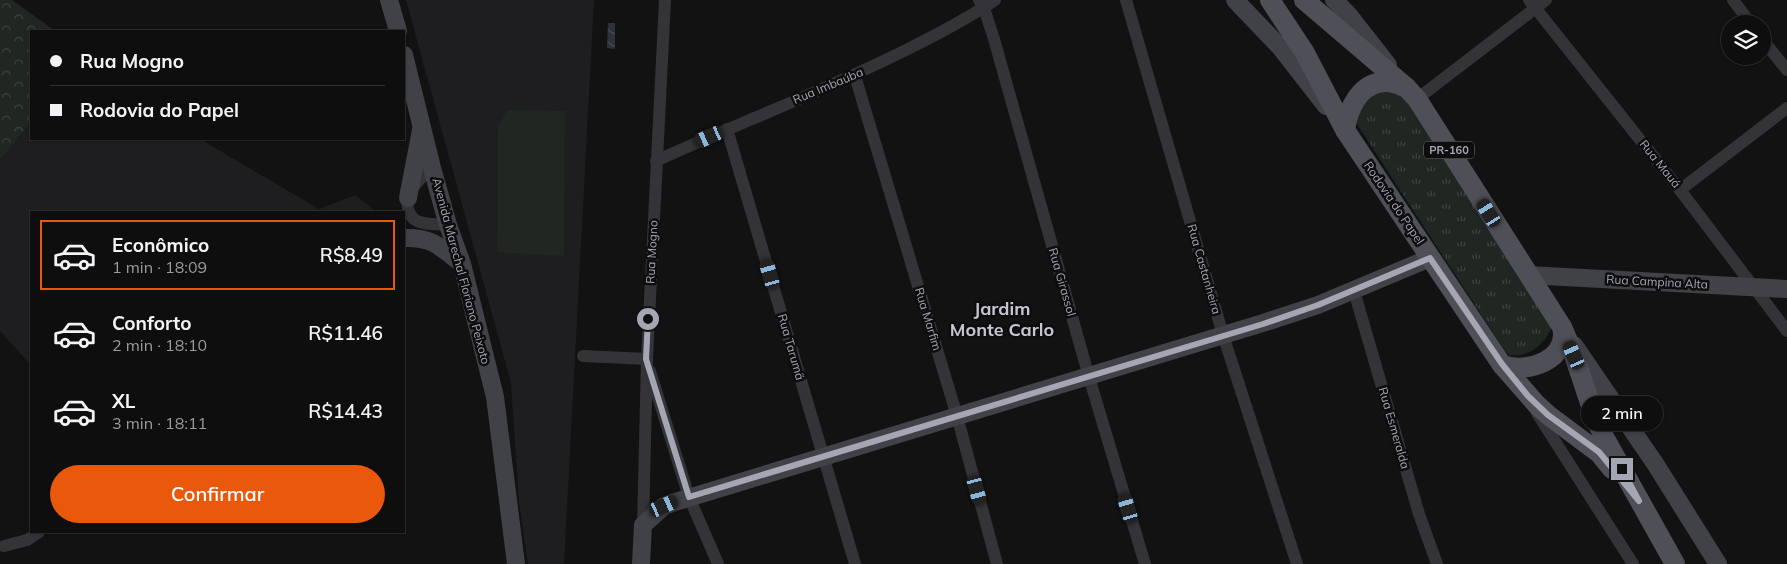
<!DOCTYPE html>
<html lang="pt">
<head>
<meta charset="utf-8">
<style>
	body { margin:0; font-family:Mulish,sans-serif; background:#1c1c1c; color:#f1f3f6; height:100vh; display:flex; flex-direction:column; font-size:19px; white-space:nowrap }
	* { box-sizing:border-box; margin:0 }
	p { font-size:16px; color:#9b9c9e }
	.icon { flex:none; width:28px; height:28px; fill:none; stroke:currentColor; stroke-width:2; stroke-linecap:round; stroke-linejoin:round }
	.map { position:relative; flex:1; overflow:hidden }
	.sheet { position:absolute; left:30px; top:211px; width:375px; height:322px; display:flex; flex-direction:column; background:#0e0e0e; border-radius:0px; box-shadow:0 1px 4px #0004,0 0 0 1px #2e2e2e }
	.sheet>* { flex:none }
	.hud { position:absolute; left:30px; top:30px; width:375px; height:110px; border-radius:0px; box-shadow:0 1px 4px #0004,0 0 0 1px #2e2e2e; display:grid; align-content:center; height:110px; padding:0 20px; background:#0e0e0e }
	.buttons { position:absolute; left:1721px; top:15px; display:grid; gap:10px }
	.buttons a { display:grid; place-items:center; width:50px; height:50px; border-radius:50%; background:#0e0e0e; box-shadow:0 1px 4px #0004,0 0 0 1px #2e2e2e; font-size:25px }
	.end { position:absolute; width:22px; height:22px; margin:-11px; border:6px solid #a4a6b3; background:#111; box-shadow:0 0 0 2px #111 }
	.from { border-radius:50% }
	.bubble { position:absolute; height:35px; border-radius:18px; background:#0e0e0e; box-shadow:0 1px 4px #0004,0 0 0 1px #2e2e2e; font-size:16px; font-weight:600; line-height:35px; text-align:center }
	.car { position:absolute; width:15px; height:30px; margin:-15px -8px; border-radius:6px; box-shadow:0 0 4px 1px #0007; background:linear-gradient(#222 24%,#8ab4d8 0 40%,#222 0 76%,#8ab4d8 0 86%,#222 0) }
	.hud b { display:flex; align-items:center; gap:18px; height:48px; font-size:19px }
	.hud b+b { border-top:1px solid #2e2e2e }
	.hud i { width:12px; height:12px; background:#f1f3f6 }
	ul { padding:9px 0 0; list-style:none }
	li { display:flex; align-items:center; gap:15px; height:70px; margin:0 10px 8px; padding:0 10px; border:2px solid transparent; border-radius:0px }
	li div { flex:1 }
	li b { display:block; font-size:19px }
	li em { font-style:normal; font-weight:600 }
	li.active { border-color:#ea580c }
	li>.icon { width:45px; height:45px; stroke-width:1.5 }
	.button { display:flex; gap:10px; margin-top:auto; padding:10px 20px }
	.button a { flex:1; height:58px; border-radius:30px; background:#ea580c; color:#fff; font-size:20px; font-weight:600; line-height:58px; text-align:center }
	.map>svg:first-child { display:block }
</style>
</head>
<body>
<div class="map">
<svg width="1787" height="564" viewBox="0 0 1787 564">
	<defs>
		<pattern id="grass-tufts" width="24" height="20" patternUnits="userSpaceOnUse" patternTransform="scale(1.25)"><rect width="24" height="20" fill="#202722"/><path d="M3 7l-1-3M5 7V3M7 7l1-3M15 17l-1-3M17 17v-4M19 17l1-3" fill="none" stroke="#3d4340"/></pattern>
		<pattern id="forest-crowns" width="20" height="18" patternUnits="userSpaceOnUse" patternTransform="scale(1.25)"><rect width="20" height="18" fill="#202722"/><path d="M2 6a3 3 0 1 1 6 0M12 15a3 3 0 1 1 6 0" fill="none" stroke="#3d4340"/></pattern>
		<pattern id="water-waves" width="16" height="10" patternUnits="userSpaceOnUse" patternTransform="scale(1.25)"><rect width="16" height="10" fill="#2c323b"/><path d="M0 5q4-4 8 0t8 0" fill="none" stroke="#484d55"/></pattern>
	</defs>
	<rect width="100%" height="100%" fill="#121213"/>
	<g fill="#1e1e20">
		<path d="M 406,0 L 594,0 L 564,564 L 528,564 L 519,502 L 511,383 Z"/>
		<path d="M 31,122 L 31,139 L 200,139 L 319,209 L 355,195 L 377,212 L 31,212 L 31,365 L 0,331 L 0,160 Z"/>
	</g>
	<path fill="url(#grass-tufts)" d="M 1399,85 L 1553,324 C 1546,343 1530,358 1509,355 L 1505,351 L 1355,121 L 1369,92 Z"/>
	<path fill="url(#forest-crowns)" d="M 0,0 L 12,0 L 55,31 L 31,31 L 31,122 L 0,160 Z"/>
	<path fill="#202722" d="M 507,110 L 565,111 L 564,256 L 497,252 L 498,128 Z"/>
	<path fill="url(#water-waves)" d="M 608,23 L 615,23 L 615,49 L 607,48 Z"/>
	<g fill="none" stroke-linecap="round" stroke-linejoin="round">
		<g stroke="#333338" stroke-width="12">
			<path d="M 979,0 L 984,8 L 994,39 L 1089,377 L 1145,564"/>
			<path d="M 1126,0 L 1223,335 L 1297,564"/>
			<path d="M 1529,0 L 1680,190 L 1787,331"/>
			<path d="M 1733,0 L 1751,24"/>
			<path d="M 1762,39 L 1787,70"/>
			<path d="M 855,76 L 957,416 L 997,564"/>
			<path d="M 1417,99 L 1546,0"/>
			<path d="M 727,129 L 855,564"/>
			<path d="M 656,161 C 739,123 824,91 906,50 C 936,35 967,19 995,0"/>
			<path d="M 432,168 C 421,178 404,192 408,209 C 410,215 412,219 417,221 C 426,225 439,224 448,225"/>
			<path d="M 1680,190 L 1787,108"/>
			<path d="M 1354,291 L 1419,514 L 1437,564"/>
			<path d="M 583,356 L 647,359"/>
			<path d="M 650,371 L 689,497 L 718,564"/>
			<path d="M 1537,413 L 1633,564"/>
			<path d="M 643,525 L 647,359 L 665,0"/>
			<path d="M 4,546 L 27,540 L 39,532"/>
		</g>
		<g stroke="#414248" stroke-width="18">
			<path d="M 389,0 L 398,31"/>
			<path d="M 1235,0 L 1280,47 L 1326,106"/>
			<path d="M 1334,0 L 1348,14 L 1388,65"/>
			<path d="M 404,55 L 432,168 L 448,225 L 462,264 L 495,397 L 516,564"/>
			<path d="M 408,198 L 421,130"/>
			<path d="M 404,238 C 433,237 440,247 462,264"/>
			<path d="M 1528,275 L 1787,289"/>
			<path d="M 1574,345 L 1656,465 L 1718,564"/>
			<path d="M 641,564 L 643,525 L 664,506 L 675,502 L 1263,323 L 1318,305 L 1430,258"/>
		</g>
		<g stroke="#4f5057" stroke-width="20">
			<path d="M 1270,0 L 1305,53 L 1345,130 L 1502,365 L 1537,405 L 1548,415 L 1599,453 L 1612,469"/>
			<path d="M 1304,0 L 1406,87 L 1417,99 L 1562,327 L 1574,355 L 1594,415 L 1604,437 L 1675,564"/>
			<path d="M 1345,130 C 1348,109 1360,81 1387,82 C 1393,82 1400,85 1406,87"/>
			<path d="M 1502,365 C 1527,374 1570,360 1562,327"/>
		</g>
	</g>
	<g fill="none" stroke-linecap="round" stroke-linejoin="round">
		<path stroke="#a4a6b3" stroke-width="6" d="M 648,319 L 646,359 L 689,497 L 1263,324 L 1318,305 L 1430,258 L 1502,364 L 1528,396 L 1548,415 L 1599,452 L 1639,501 L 1622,469"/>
	</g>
	<g text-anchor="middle" stroke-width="5" stroke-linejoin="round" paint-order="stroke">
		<rect fill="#0d0d0e" stroke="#777882" stroke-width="1" x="1424" y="141.5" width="50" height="17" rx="4"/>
		<g font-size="11" font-weight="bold" fill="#a4a6b3">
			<text x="1449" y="154">PR-160</text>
		</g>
		<g font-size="12" fill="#a4a6b3" stroke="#0d0d0e">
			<text transform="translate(828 86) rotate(-23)" y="4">Rua Imbaúba</text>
			<text transform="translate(1660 164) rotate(51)" y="4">Rua Mauá</text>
			<text transform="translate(1394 203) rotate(56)" y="4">Rodovia do Papel</text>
			<text transform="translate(652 252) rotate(-87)" y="4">Rua Mogno</text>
			<text transform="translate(1204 269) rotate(74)" y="4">Rua Castanheira</text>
			<text transform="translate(461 271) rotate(75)" y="4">Avenida Marechal Floriano Peixoto</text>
			<text transform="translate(1062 282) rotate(74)" y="4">Rua Girassol</text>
			<text transform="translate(1657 282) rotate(3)" y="4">Rua Campina Alta</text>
			<text transform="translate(928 319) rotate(73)" y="4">Rua Marfim</text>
			<text transform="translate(791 347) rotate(74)" y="4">Rua Tarumã</text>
			<text transform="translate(1394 428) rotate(74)" y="4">Rua Esmeralda</text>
		</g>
		<g font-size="18" font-weight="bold" fill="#c5c6cf" stroke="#0d0d0e">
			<text x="1002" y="315">Jardim<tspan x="1002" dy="21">Monte Carlo</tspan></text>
		</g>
	</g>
</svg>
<div class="buttons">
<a><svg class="icon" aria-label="layers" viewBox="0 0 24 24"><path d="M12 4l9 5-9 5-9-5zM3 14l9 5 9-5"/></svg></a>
</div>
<i class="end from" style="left:648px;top:319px"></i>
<i class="end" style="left:1622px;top:469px"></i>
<div class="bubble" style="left:1581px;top:396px;width:82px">2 min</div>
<i class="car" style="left:709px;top:137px;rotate:246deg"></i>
<i class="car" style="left:1489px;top:213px;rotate:328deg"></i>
<i class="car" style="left:770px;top:274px;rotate:344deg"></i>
<i class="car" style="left:1574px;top:355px;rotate:336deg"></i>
<i class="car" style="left:977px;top:490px;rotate:165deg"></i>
<i class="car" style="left:664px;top:506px;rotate:66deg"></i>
<i class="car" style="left:1128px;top:508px;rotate:343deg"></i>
<div class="hud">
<b><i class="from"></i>Rua Mogno</b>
<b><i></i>Rodovia do Papel</b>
</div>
<section class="sheet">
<ul>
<li class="active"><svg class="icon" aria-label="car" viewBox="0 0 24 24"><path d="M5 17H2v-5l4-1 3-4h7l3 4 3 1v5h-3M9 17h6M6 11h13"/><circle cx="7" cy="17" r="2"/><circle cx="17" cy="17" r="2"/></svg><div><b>Econômico</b><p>1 min · 18:09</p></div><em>R$8.49</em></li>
<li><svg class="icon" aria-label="car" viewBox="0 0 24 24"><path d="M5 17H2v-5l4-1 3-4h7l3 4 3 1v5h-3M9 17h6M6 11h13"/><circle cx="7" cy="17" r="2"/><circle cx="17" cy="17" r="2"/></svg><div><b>Conforto</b><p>2 min · 18:10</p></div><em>R$11.46</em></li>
<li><svg class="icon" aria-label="car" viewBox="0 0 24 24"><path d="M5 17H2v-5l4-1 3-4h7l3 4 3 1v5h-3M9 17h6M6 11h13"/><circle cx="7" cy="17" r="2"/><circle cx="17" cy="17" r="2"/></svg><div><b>XL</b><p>3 min · 18:11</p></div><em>R$14.43</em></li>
</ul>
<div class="button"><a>Confirmar</a></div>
</section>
</div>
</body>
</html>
